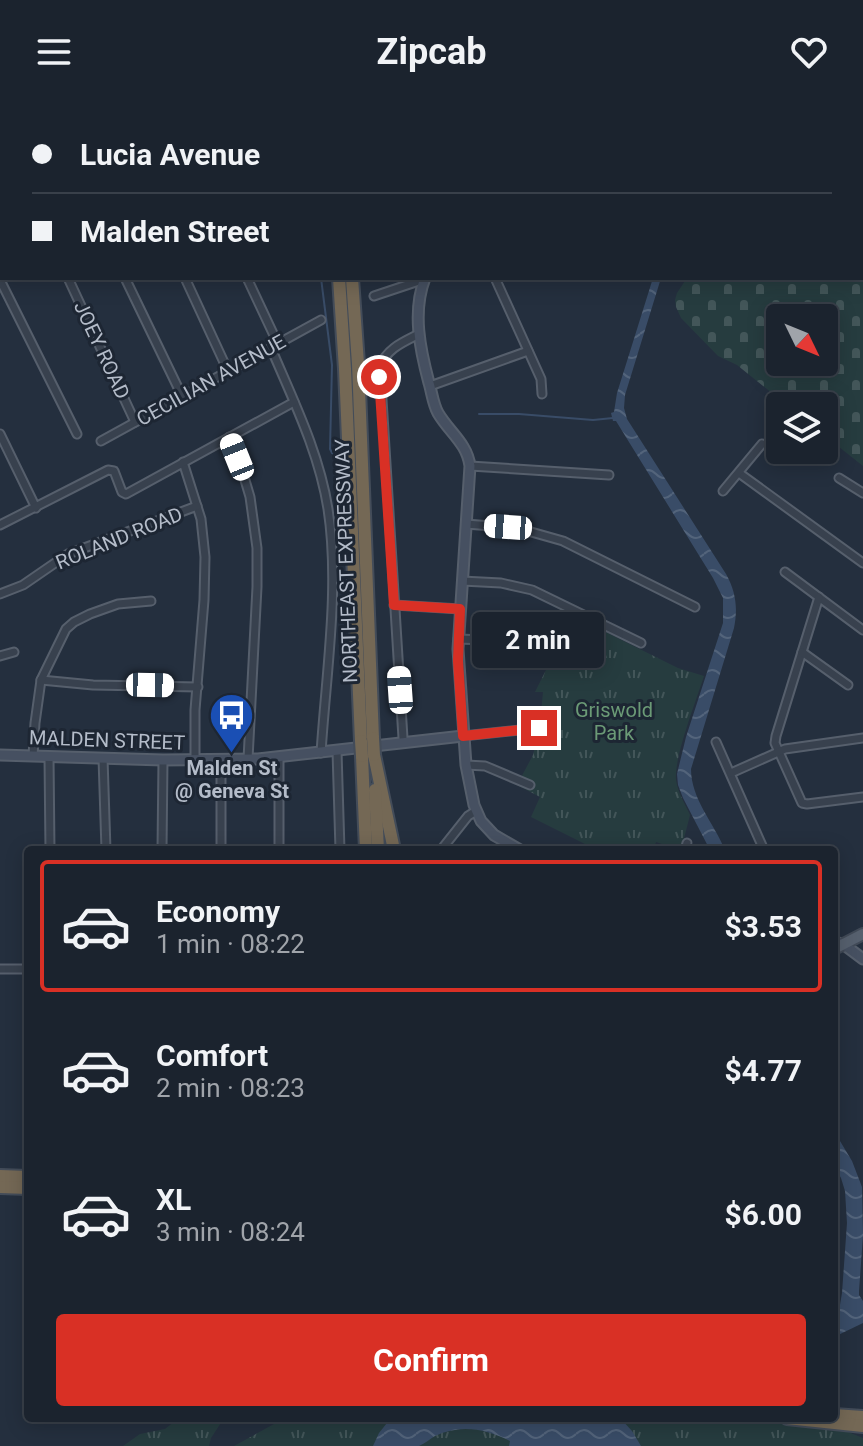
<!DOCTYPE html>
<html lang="en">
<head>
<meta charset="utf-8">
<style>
	body { margin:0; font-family:Roboto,sans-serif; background:#282f3a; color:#f1f3f6; height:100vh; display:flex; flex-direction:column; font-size:30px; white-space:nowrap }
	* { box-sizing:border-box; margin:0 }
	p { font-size:26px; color:#a0a4aa }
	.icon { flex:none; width:44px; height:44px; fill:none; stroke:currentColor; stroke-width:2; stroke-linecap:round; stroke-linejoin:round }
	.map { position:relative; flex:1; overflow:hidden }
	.panel { position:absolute; left:24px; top:742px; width:814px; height:576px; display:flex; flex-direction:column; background:#1b232e; border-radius:8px; box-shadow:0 4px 20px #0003,0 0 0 2px #39404a }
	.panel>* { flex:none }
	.top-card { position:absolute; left:0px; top:0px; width:864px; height:176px; box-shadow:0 4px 20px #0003,0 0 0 2px #39404a; display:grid; align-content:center; height:176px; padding:0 32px; background:#1b232e }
	.needle { width:52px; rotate:133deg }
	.tools { position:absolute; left:766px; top:200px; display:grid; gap:16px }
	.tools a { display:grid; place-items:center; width:72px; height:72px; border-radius:8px; background:#1b232e; box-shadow:0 4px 20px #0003,0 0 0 2px #39404a; font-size:40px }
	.end { position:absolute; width:36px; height:36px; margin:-18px; border:10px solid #d93025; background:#fff; box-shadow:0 0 0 4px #fff }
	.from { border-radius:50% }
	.bubble { position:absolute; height:56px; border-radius:8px; background:#1b232e; box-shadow:0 4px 20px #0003,0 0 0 2px #39404a; font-size:26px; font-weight:700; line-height:56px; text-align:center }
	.car { position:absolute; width:24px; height:48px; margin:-24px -12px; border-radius:10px; box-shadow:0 0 6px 2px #0007; background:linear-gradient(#fff 24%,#345 0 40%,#fff 0 76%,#345 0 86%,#fff 0) }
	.top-card b { display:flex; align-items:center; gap:28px; height:76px; font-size:30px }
	.top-card b+b { border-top:2px solid #39404a }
	.top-card i { width:20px; height:20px; background:#f1f3f6 }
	ul { padding:14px 0 0; list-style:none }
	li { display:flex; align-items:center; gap:24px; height:132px; margin:0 16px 12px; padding:0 16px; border:4px solid transparent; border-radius:8px }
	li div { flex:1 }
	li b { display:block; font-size:30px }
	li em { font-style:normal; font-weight:700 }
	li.current { border-color:#d93025 }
	li>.icon { width:72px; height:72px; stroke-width:1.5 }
	.cta { display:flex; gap:16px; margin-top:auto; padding:16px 32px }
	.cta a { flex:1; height:92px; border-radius:8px; background:#d93025; color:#fff; font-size:32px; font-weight:700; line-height:92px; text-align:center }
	header { display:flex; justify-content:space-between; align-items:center; height:104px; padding:0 32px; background:#1b232e; font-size:36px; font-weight:700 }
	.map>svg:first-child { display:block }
</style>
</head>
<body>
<header><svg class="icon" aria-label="menu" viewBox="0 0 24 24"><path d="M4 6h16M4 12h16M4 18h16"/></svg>Zipcab<svg class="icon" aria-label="heart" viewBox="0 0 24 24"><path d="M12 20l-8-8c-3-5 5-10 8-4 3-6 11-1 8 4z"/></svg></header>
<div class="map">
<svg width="863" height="1342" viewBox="0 0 863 1342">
	<defs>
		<pattern id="cemetery-stones" width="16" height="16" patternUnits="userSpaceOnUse" patternTransform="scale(2)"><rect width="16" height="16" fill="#263c3f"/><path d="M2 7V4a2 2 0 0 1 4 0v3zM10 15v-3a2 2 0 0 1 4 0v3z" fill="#435659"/></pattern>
		<pattern id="park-tufts" width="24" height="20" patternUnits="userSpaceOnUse" patternTransform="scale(2)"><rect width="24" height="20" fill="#263c3f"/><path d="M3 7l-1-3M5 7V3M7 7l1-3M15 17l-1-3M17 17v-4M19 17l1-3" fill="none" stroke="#435659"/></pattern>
		<pattern id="water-waves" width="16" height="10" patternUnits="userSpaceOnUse" patternTransform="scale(2)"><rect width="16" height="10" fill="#394c67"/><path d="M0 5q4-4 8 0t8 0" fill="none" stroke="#53647b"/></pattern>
	</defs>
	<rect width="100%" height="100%" fill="#242f3e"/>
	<path fill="url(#cemetery-stones)" fill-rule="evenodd" d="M 862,107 L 863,107 L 863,362 L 824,331 L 824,302 L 788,302 L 737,261 L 718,252 L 681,214 L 676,203 L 675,196 L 677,189 L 687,174 L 862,174 ZM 780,214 L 824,214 L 824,258 L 780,258 Z"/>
	<g fill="url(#park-tufts)">
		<path d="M 573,512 L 678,564 L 704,572 C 696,597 674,653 676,676 C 678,689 685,700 690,711 L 681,746 L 656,738 L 653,746 L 597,746 L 531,713 L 540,693 L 517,681 L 533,651 L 540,620 L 543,588 L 535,588 Z"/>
		<path d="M 179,1314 L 224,1314 L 211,1334 L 209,1342 L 123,1342 L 140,1330 L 165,1325 Z"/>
		<path d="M 292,1314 L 762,1314 L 813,1322 L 838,1324 L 863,1334 L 863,1342 L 234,1342 L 274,1320 Z"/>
	</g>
	<g fill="url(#water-waves)">
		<path d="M 653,174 L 661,174 L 625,291 L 624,304 L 627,315 L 726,470 C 736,488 738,504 734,524 L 691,665 C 691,695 714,719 725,746 L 710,746 L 683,694 L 678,681 L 677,670 L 686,633 L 723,519 L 723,494 L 713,474 L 616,317 L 613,317 L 611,309 L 614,308 L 617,289 Z"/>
		<path d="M 834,1027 L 852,1057 L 862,1083 L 863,1131 L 859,1187 L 859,1191 L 863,1197 L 863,1219 L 834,1233 L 834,1210 L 840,1201 L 842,1189 L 847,1119 L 845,1087 L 841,1074 L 834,1062 Z"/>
		<path d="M 391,1314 L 620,1314 L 632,1327 L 641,1342 L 509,1342 L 510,1337 C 485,1325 461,1320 435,1332 C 430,1335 424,1340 419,1342 C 409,1342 384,1342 373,1342 L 379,1329 Z"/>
	</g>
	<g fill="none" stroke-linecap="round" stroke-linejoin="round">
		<g stroke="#394c67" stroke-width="2">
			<path d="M 321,174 L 332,261 L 330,345 L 332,349 L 335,351"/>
			<path d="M 479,310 L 519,310 L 593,316 L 613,314"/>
		</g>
		<defs>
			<g id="street">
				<path d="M 41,0 L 42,2"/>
				<path d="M 102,0 L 103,2"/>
				<path d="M 161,0 L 162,2"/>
				<path d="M 376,0 L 377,2"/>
				<path d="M 0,57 L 2,62"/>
				<path d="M 68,174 L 135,318"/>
				<path d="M 125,174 L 182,292"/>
				<path d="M 185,174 L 228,267"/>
				<path d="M 247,174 L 278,240"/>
				<path d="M 495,174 L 541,275 L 542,290"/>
				<path d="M 0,176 L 77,330"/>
				<path d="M 374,192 L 425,175"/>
				<path d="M 271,244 C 293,296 319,348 328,405 C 340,484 326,569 321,649"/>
				<path d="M 430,282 L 528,247"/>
				<path d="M 0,330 L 36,404"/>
				<path d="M 229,333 L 242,366 L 250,393 L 257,444 L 257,483 L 248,655"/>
				<path d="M 101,337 L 321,216"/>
				<path d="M 183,358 L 201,415 L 205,453 L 204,496 L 195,606 L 195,656"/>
				<path d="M 470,362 L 609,371"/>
				<path d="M 739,369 L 863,459"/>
				<path d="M 839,374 L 863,389"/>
				<path d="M 723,387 L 762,340"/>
				<path d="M 466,420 L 517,424 L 563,437 L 695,503"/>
				<path d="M 0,421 L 108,366 L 114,367 L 122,388 L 126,390 L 294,298"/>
				<path d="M 785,468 L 863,526"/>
				<path d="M 462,477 L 501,479 L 532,486 L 641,539"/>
				<path d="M 0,490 L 23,481 L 68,450 L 197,402"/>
				<path d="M 819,493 L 776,632 L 775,639 L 802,699 L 807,700 L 863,693"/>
				<path d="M 394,501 L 460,505"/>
				<path d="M 458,535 C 496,536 511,539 545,555"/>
				<path d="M 802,548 L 848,581"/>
				<path d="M 0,552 L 14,548"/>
				<path d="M 41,576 L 93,581 L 198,583"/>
				<path d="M 463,632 L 539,624"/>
				<path d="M 403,634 L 380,263 C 386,245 403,238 419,230"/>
				<path d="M 716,638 L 764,746"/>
				<path d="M 337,647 L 340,746"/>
				<path d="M 33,652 L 35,619 L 41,576 L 66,525 L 74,518 L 90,510 L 118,500 L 151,497"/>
				<path d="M 49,653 L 50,746"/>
				<path d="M 279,653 L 279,746"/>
				<path d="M 103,654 L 106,746"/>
				<path d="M 221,656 L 221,746"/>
				<path d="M 466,661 L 485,662 L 530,681"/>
				<path d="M 731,669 L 785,645 L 863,634"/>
				<path d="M 162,746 L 163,656"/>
				<path d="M 441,746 L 468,712 L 476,707"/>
				<path d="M 685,746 L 687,739"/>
				<path d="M 0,865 L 28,865"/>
			</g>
			<g id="secondary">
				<path d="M 256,2 L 261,0"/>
				<path d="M 446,2 L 449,0"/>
				<path d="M 0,126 L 2,125"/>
				<path d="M 425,174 C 412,208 420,245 429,279 C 432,289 433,300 438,309 C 449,328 467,339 470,362 L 458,545 L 466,661 L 474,701 L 481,717 L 494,731 L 520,746"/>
				<path d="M 0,651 L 163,656 L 258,655 L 463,632"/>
				<path d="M 834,838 L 843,840 L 863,855"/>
			</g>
			<path id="primary" d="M 834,845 L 863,830"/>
			<g id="highway">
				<path d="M 314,0 L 314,2"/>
				<path d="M 327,0 L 328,2"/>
				<path d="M 339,174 L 345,265 L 361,637"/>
				<path d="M 352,174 L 358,260 L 373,634"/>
				<path d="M 374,651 L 394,746"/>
				<path d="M 362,652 L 366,746"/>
				<path d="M 375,686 L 378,746"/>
				<path d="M 0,1072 L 28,1073"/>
				<path d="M 0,1083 L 28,1084"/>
				<path d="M 834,1311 L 863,1313"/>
				<path d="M 787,1314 L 863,1322"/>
			</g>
		</defs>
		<use href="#street" stroke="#565f6c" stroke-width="11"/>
		<use href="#secondary" stroke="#565f6c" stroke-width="13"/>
		<use href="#primary" stroke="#414a57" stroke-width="14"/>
		<use href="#highway" stroke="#434c59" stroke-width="16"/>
		<use href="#street" stroke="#38414e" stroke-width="7"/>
		<use href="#secondary" stroke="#465061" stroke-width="9"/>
		<use href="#primary" stroke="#56606e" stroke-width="10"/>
		<use href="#highway" stroke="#746855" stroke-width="12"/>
		<defs>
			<g id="highway-bridge">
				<path d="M 373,634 L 374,651"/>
				<path d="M 361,637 L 362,652"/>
			</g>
		</defs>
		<use href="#highway-bridge" stroke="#434c59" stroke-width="16" stroke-linecap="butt"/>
		<use href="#highway-bridge" stroke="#746855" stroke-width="12"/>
	</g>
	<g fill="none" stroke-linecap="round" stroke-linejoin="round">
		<path stroke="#d93025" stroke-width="10" d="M 379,273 L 394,501 L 460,505 L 458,557 L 463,632 L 539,624"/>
	</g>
	<defs>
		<symbol id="bus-pin" viewBox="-11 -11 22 30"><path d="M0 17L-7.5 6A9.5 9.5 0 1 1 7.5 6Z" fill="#1a4fb4" stroke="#1d2633"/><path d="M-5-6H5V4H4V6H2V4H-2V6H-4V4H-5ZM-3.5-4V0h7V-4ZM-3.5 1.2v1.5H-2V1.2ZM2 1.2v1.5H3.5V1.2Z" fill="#fff"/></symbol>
	</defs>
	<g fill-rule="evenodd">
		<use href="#bus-pin" x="206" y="586" width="51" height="69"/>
	</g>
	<g text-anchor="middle" stroke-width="6" stroke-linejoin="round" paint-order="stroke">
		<g font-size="20" fill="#b4bcc9" stroke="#1d2633">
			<text transform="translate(102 246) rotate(65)" y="7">JOEY ROAD</text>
			<text transform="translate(211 276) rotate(-29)" y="7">CECILIAN AVENUE</text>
			<text transform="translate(119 434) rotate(-22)" y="7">ROLAND ROAD</text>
			<text transform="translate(346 457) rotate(-92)" y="7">NORTHEAST EXPRESSWAY</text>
			<text transform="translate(107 636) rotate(2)" y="7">MALDEN STREET</text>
		</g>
		<g font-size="20" fill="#6b9a76" stroke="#1d2633">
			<text x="614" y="613">Griswold<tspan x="614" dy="23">Park</tspan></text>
		</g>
		<g font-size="20" font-weight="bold" fill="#b4bcc9" stroke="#1d2633">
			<text x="232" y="671">Malden St<tspan x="232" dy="23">@ Geneva St</tspan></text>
		</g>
	</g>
</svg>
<div class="tools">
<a><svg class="needle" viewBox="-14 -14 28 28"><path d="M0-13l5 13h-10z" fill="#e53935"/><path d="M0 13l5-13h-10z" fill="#a0a4aa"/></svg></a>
<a><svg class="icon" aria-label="layers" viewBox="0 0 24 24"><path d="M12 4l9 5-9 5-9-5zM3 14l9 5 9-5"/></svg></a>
</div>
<i class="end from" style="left:379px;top:273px"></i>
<i class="end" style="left:539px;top:624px"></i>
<div class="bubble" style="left:472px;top:508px;width:132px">2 min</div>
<i class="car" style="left:237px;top:353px;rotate:338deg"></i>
<i class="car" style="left:508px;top:423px;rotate:274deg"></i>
<i class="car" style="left:150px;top:581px;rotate:91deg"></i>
<i class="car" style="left:400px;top:586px;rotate:356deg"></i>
<div class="top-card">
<b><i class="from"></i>Lucia Avenue</b>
<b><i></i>Malden Street</b>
</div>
<section class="panel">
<ul>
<li class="current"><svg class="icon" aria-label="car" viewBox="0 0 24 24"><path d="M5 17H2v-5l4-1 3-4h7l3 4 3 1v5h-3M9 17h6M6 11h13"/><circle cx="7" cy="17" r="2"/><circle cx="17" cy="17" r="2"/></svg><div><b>Economy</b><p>1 min · 08:22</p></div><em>$3.53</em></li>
<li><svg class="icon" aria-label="car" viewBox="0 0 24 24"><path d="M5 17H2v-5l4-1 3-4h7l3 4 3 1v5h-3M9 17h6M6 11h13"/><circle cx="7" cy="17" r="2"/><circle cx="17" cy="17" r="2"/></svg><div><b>Comfort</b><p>2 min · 08:23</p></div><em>$4.77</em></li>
<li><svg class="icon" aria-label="car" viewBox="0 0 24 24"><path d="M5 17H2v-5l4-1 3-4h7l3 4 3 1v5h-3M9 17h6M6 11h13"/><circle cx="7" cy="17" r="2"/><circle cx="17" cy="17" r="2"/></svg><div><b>XL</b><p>3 min · 08:24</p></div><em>$6.00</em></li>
</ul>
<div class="cta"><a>Confirm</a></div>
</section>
</div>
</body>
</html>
